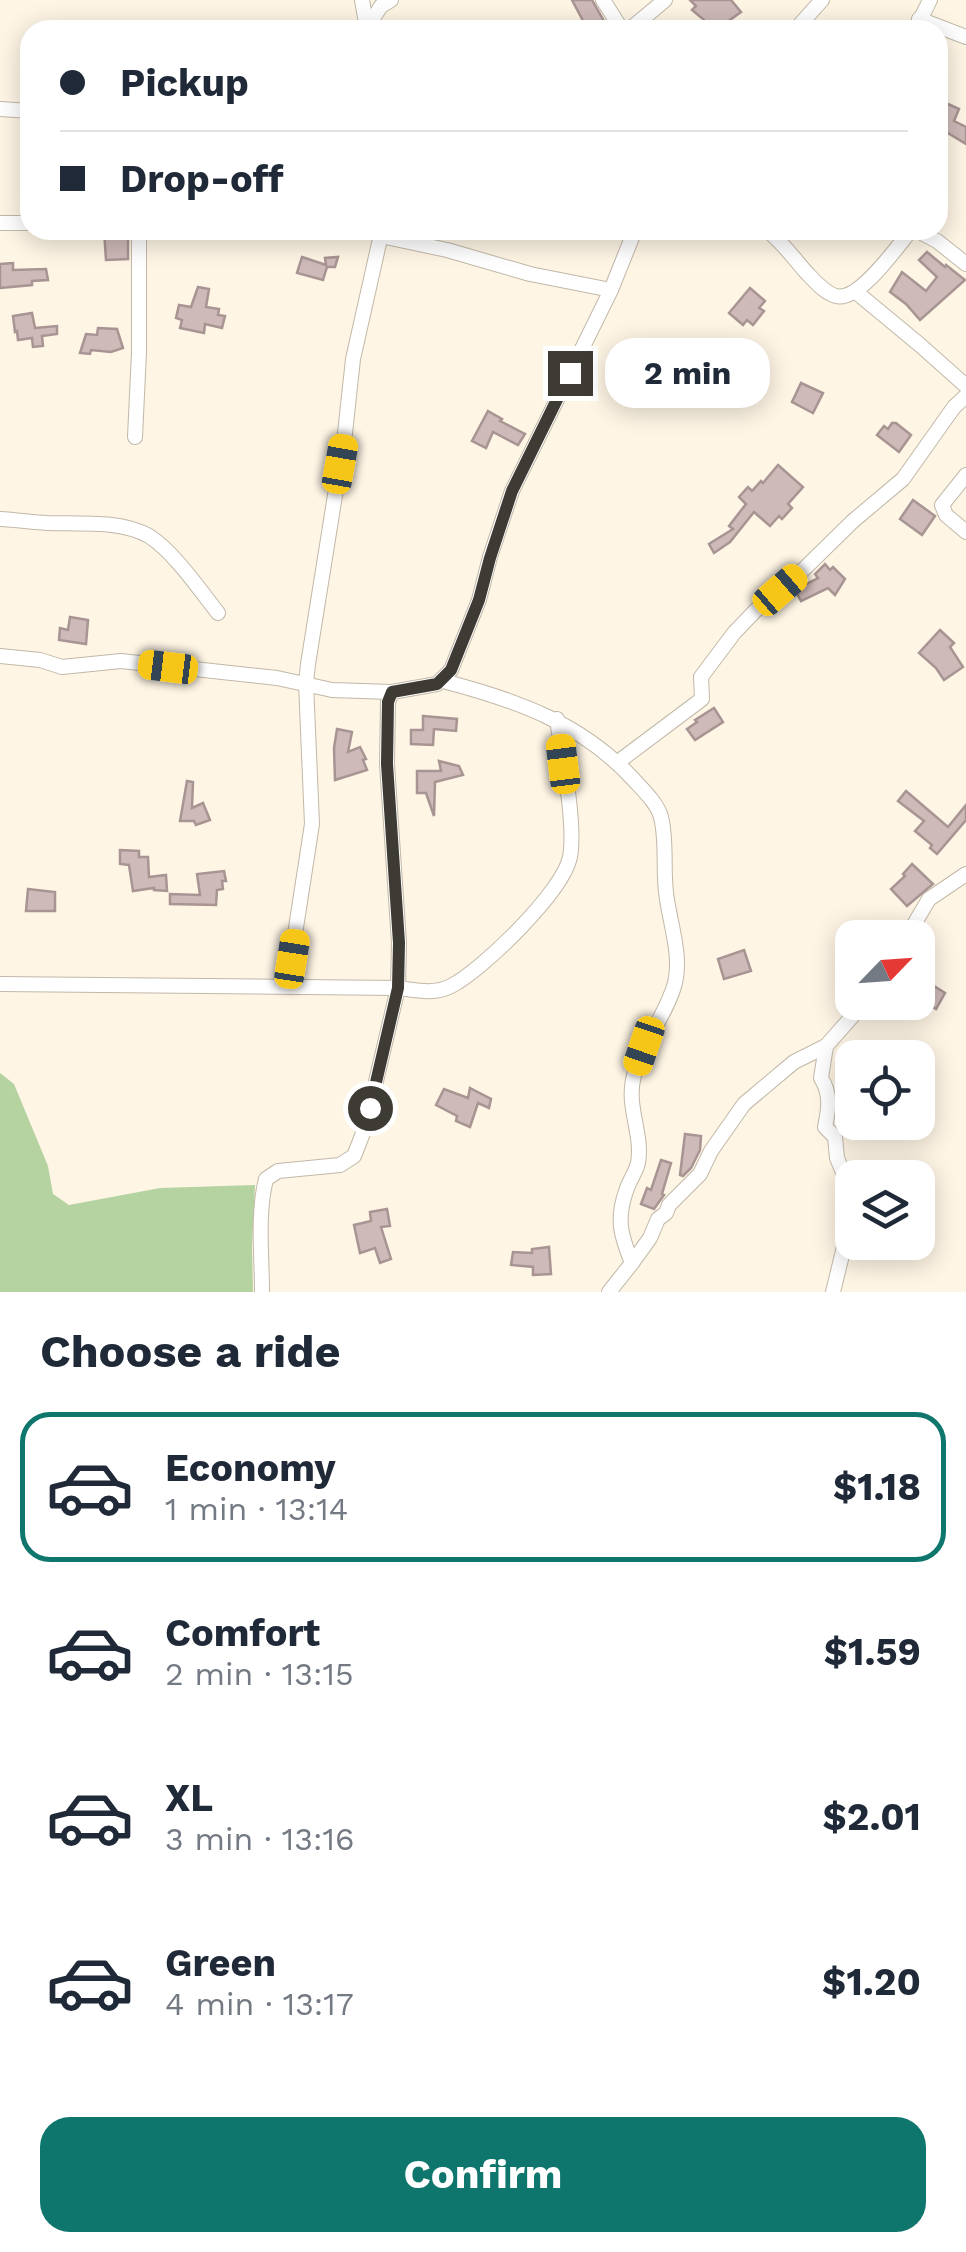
<!DOCTYPE html>
<html lang="en">
<head>
<meta charset="utf-8">
<style>
	body { margin:0; font-family:"Work Sans",sans-serif; background:#f6f6f7; color:#1f2937; height:100vh; display:flex; flex-direction:column; font-size:38px; white-space:nowrap }
	* { box-sizing:border-box; margin:0 }
	p { font-size:32px; color:#747a83 }
	.icon { flex:none; width:55px; height:55px; fill:none; stroke:currentColor; stroke-width:2; stroke-linecap:round; stroke-linejoin:round }
	.map { position:relative; height:1292px; overflow:hidden }
	.drawer { display:flex; flex-direction:column; background:#fff; flex:1 }
	.drawer>* { flex:none }
	.guide { position:absolute; left:20px; top:20px; width:928px; height:220px; border-radius:30px; box-shadow:0 5px 25px #0003; display:grid; align-content:center; height:220px; padding:0 40px; background:#fff }
	.needle { width:65px; rotate:65deg }
	.controls { position:absolute; left:835px; top:920px; display:grid; gap:20px }
	.controls a { display:grid; place-items:center; width:100px; height:100px; border-radius:20px; background:#fff; box-shadow:0 5px 25px #0003; font-size:50px }
	.end { position:absolute; width:45px; height:45px; margin:-22px; border:12px solid #3e3a34; background:#fff; box-shadow:0 0 0 5px #fff }
	.from { border-radius:50% }
	.bubble { position:absolute; height:70px; border-radius:30px; background:#fff; box-shadow:0 5px 25px #0003; font-size:32px; font-weight:700; line-height:70px; text-align:center }
	.car { position:absolute; width:30px; height:60px; margin:-30px -15px; border-radius:12px; box-shadow:0 0 8px 2px #0007; background:linear-gradient(#f5c518 24%,#345 0 40%,#f5c518 0 76%,#345 0 86%,#f5c518 0) }
	.guide b { display:flex; align-items:center; gap:35px; height:95px; font-size:38px }
	.guide b+b { border-top:2px solid #e0e1e3 }
	.guide i { width:25px; height:25px; background:#1f2937 }
	ul { padding:0; list-style:none }
	li { display:flex; align-items:center; gap:30px; height:150px; margin:0 20px 15px; padding:0 20px; border:5px solid transparent; border-radius:30px }
	li div { flex:1 }
	li b { display:block; font-size:38px }
	li em { font-style:normal; font-weight:700 }
	li.active { border-color:#0f766e }
	li>.icon { width:90px; height:90px; stroke-width:1.5 }
	h2 { padding:0 40px; font-size:45px; line-height:120px }
	.primary-button { display:flex; gap:20px; margin-top:auto; padding:20px 40px }
	.primary-button a { flex:1; height:115px; border-radius:30px; background:#0f766e; color:#fff; font-size:40px; font-weight:700; line-height:115px; text-align:center }
	.map>svg:first-child { display:block }
</style>
</head>
<body>
<div class="map">
<svg width="966" height="1292" viewBox="0 0 966 1292">
	<rect width="100%" height="100%" fill="#fef5e5"/>
	<path fill="#b5d2a1" d="M 0,1073 L 14,1084 L 48,1166 L 53,1194 L 69,1205 L 160,1188 L 255,1185 L 252,1246 L 253,1292 L 0,1292 Z"/>
	<g fill="#cebab8" stroke="#a89492" stroke-width="2.5">
		<path d="M 572,0 L 592,0 L 609,30 L 588,30 Z"/>
		<path d="M 690,0 L 731,0 L 741,12 L 716,30 L 692,10 L 696,6 Z"/>
		<path d="M 948,104 L 959,109 L 954,121 L 966,127 L 966,144 L 938,127 L 938,114 L 942,116 Z"/>
		<path d="M 104,230 L 128,230 L 128,259 L 106,260 Z"/>
		<path d="M 927,252 L 945,267 L 946,265 L 965,280 L 920,320 L 906,304 L 890,292 L 902,272 L 926,291 L 937,277 L 919,260 Z"/>
		<path d="M 302,257 L 326,265 L 325,258 L 338,257 L 335,267 L 327,267 L 323,280 L 297,273 Z"/>
		<path d="M 13,263 L 13,270 L 46,269 L 48,280 L 32,281 L 32,285 L 0,288 L 0,264 Z"/>
		<path d="M 198,287 L 209,289 L 206,307 L 219,309 L 218,315 L 225,316 L 222,328 L 205,324 L 204,333 L 180,328 L 182,320 L 176,318 L 179,305 L 191,307 Z"/>
		<path d="M 750,288 L 765,301 L 759,308 L 764,311 L 753,325 L 747,320 L 743,325 L 729,313 Z"/>
		<path d="M 32,313 L 35,328 L 57,326 L 57,334 L 42,336 L 43,346 L 33,347 L 32,338 L 18,340 L 17,331 L 15,332 L 13,316 Z"/>
		<path d="M 98,328 L 117,329 L 123,348 L 111,352 L 91,350 L 90,354 L 80,353 L 86,334 L 97,335 Z"/>
		<path d="M 801,383 L 823,393 L 813,413 L 792,402 Z"/>
		<path d="M 488,411 L 502,419 L 500,421 L 525,434 L 518,445 L 493,432 L 486,448 L 472,441 Z"/>
		<path d="M 892,423 L 896,423 L 911,435 L 899,452 L 877,435 L 884,426 L 888,429 Z"/>
		<path d="M 778,465 L 803,487 L 788,504 L 792,508 L 782,519 L 779,516 L 770,526 L 754,512 L 730,542 L 714,553 L 709,544 L 733,529 L 729,526 L 746,504 L 739,497 L 748,487 L 752,491 L 761,481 L 763,483 Z"/>
		<path d="M 913,500 L 935,516 L 922,535 L 900,519 Z"/>
		<path d="M 825,564 L 830,570 L 833,567 L 845,579 L 835,595 L 828,588 L 801,601 L 795,590 L 818,578 L 815,574 Z"/>
		<path d="M 70,617 L 88,620 L 86,644 L 59,640 L 60,628 L 68,630 Z"/>
		<path d="M 940,630 L 954,643 L 950,647 L 963,667 L 944,680 L 936,668 L 919,653 Z"/>
		<path d="M 714,708 L 723,722 L 695,740 L 687,729 L 697,722 L 695,720 Z"/>
		<path d="M 423,716 L 457,719 L 456,731 L 434,729 L 433,745 L 411,744 L 411,730 L 423,730 Z"/>
		<path d="M 337,729 L 352,732 L 348,752 L 360,747 L 366,759 L 363,760 L 367,770 L 335,780 L 334,748 Z"/>
		<path d="M 439,761 L 459,766 L 463,775 L 435,782 L 434,816 L 426,793 L 417,793 L 417,771 L 441,771 Z"/>
		<path d="M 187,781 L 193,782 L 192,808 L 203,803 L 210,820 L 196,825 L 194,821 L 180,821 Z"/>
		<path d="M 906,791 L 948,827 L 966,805 L 966,820 L 937,854 L 930,848 L 932,845 L 915,831 L 924,821 L 898,801 Z"/>
		<path d="M 120,850 L 139,851 L 139,857 L 148,857 L 149,877 L 166,875 L 167,891 L 154,890 L 154,888 L 133,891 L 129,865 L 120,864 Z"/>
		<path d="M 912,864 L 933,884 L 907,906 L 891,889 L 905,876 L 903,874 Z"/>
		<path d="M 224,871 L 226,881 L 222,881 L 223,889 L 217,890 L 216,905 L 170,904 L 170,894 L 200,895 L 197,874 Z"/>
		<path d="M 28,889 L 55,892 L 55,911 L 26,911 Z"/>
		<path d="M 744,950 L 751,971 L 724,979 L 718,959 Z"/>
		<path d="M 918,976 L 945,993 L 936,1009 L 918,998 Z"/>
		<path d="M 470,1088 L 491,1099 L 489,1108 L 478,1103 L 470,1127 L 456,1121 L 457,1116 L 436,1105 L 444,1089 L 468,1098 Z"/>
		<path d="M 685,1134 L 701,1136 L 700,1150 L 691,1168 L 683,1176 L 680,1175 Z"/>
		<path d="M 661,1160 L 671,1163 L 662,1194 L 664,1195 L 654,1209 L 641,1204 L 647,1188 L 651,1190 Z"/>
		<path d="M 387,1209 L 390,1226 L 381,1227 L 391,1259 L 380,1263 L 375,1248 L 360,1253 L 354,1225 L 371,1221 L 370,1212 Z"/>
		<path d="M 549,1247 L 551,1274 L 533,1275 L 533,1267 L 511,1265 L 513,1252 L 532,1253 L 532,1249 Z"/>
	</g>
	<g fill="none" stroke-linecap="round" stroke-linejoin="round">
		<defs>
			<g id="minor">
				<path d="M 362,0 L 367,29"/>
				<path d="M 603,0 L 622,30"/>
				<path d="M 919,19 L 966,37"/>
				<path d="M 368,26 L 381,6 L 391,0"/>
				<path d="M 629,30 L 665,0"/>
				<path d="M 795,30 L 822,0"/>
				<path d="M 915,30 L 930,0"/>
				<path d="M 0,109 L 30,111"/>
				<path d="M 0,223 L 30,223"/>
				<path d="M 767,230 C 782,242 793,257 805,271 C 814,280 824,293 836,296 C 859,302 897,247 911,230"/>
				<path d="M 916,230 L 937,241 L 966,264"/>
				<path d="M 381,236 L 447,250 L 530,274 L 611,290"/>
				<path d="M 856,292 L 920,345 L 966,386"/>
				<path d="M 135,437 L 139,352 L 139,230"/>
				<path d="M 966,475 L 942,505 L 946,515 L 966,532"/>
				<path d="M 0,519 C 16,520 32,522 47,523 C 80,524 120,520 149,536 C 173,551 200,590 218,613"/>
				<path d="M 0,656 L 40,660 L 62,667 L 121,661 L 277,678 L 332,690 L 392,692"/>
				<path d="M 443,681 C 516,700 582,723 634,780 C 644,791 657,803 661,817 C 667,841 663,868 666,892 C 669,921 682,954 675,983 C 666,1017 640,1044 633,1080 C 627,1108 643,1135 638,1163 C 636,1172 629,1181 626,1191 C 616,1220 621,1236 632,1263"/>
				<path d="M 618,762 L 702,699 L 701,677 L 734,633 L 755,611 L 805,568 L 853,521 L 903,479 L 954,407 L 966,396"/>
				<path d="M 906,938 L 929,899 L 966,874"/>
				<path d="M 0,984 L 398,988 C 415,990 434,995 451,986 C 482,970 563,892 570,857 C 576,824 562,755 557,719"/>
				<path d="M 287,986 L 312,824 L 306,683 L 308,664 L 345,433 L 353,359 L 382,230"/>
				<path d="M 826,1046 L 821,1078 C 831,1094 829,1108 825,1127 L 835,1137 L 837,1158 L 852,1194"/>
				<path d="M 262,1292 C 262,1255 257,1215 266,1179 L 278,1171 L 340,1165 L 354,1156 L 365,1128 L 398,988 L 399,943 L 387,764 L 388,702 L 392,692 L 437,684 L 451,670 L 479,600 L 490,557 L 512,491 L 611,290 L 635,230"/>
				<path d="M 609,1292 L 632,1263 L 650,1238 L 658,1219 L 666,1213 L 669,1205 L 700,1174 L 711,1151 L 744,1104 L 794,1062 L 826,1046 L 865,1002"/>
				<path d="M 833,1292 L 852,1214"/>
			</g>
		</defs>
		<use href="#minor" stroke="#c1b8a8" stroke-width="16"/>
		<use href="#minor" stroke="#fff" stroke-width="14"/>
	</g>
	<g fill="none" stroke-linecap="round" stroke-linejoin="round">
		<path stroke="#3e3a34" stroke-width="12" d="M 370,1108 L 398,988 L 399,943 L 387,764 L 388,702 L 392,692 L 437,684 L 451,670 L 479,600 L 490,558 L 512,491 L 570,373"/>
	</g>
</svg>
<div class="controls">
<a><svg class="needle" viewBox="-14 -14 28 28"><path d="M0-13l5 13h-10z" fill="#e53935"/><path d="M0 13l5-13h-10z" fill="#747a83"/></svg></a>
<a><svg class="icon" aria-label="locate" viewBox="0 0 24 24"><circle cx="12" cy="12" r="6"/><path d="M12 2v4M12 18v4M2 12h4M18 12h4"/></svg></a>
<a><svg class="icon" aria-label="layers" viewBox="0 0 24 24"><path d="M12 4l9 5-9 5-9-5zM3 14l9 5 9-5"/></svg></a>
</div>
<i class="end from" style="left:370px;top:1108px"></i>
<i class="end" style="left:570px;top:373px"></i>
<div class="bubble" style="left:605px;top:338px;width:165px">2 min</div>
<i class="car" style="left:340px;top:464px;rotate:10deg"></i>
<i class="car" style="left:780px;top:590px;rotate:49deg"></i>
<i class="car" style="left:168px;top:667px;rotate:277deg"></i>
<i class="car" style="left:563px;top:764px;rotate:353deg"></i>
<i class="car" style="left:292px;top:959px;rotate:9deg"></i>
<i class="car" style="left:644px;top:1046px;rotate:199deg"></i>
<div class="guide">
<b><i class="from"></i>Pickup</b>
<b><i></i>Drop-off</b>
</div>
</div>
<section class="drawer">
<h2>Choose a ride</h2>
<ul>
<li class="active"><svg class="icon" aria-label="car" viewBox="0 0 24 24"><path d="M5 17H2v-5l4-1 3-4h7l3 4 3 1v5h-3M9 17h6M6 11h13"/><circle cx="7" cy="17" r="2"/><circle cx="17" cy="17" r="2"/></svg><div><b>Economy</b><p>1 min · 13:14</p></div><em>$1.18</em></li>
<li><svg class="icon" aria-label="car" viewBox="0 0 24 24"><path d="M5 17H2v-5l4-1 3-4h7l3 4 3 1v5h-3M9 17h6M6 11h13"/><circle cx="7" cy="17" r="2"/><circle cx="17" cy="17" r="2"/></svg><div><b>Comfort</b><p>2 min · 13:15</p></div><em>$1.59</em></li>
<li><svg class="icon" aria-label="car" viewBox="0 0 24 24"><path d="M5 17H2v-5l4-1 3-4h7l3 4 3 1v5h-3M9 17h6M6 11h13"/><circle cx="7" cy="17" r="2"/><circle cx="17" cy="17" r="2"/></svg><div><b>XL</b><p>3 min · 13:16</p></div><em>$2.01</em></li>
<li><svg class="icon" aria-label="car" viewBox="0 0 24 24"><path d="M5 17H2v-5l4-1 3-4h7l3 4 3 1v5h-3M9 17h6M6 11h13"/><circle cx="7" cy="17" r="2"/><circle cx="17" cy="17" r="2"/></svg><div><b>Green</b><p>4 min · 13:17</p></div><em>$1.20</em></li>
</ul>
<div class="primary-button"><a>Confirm</a></div>
</section>
</body>
</html>
